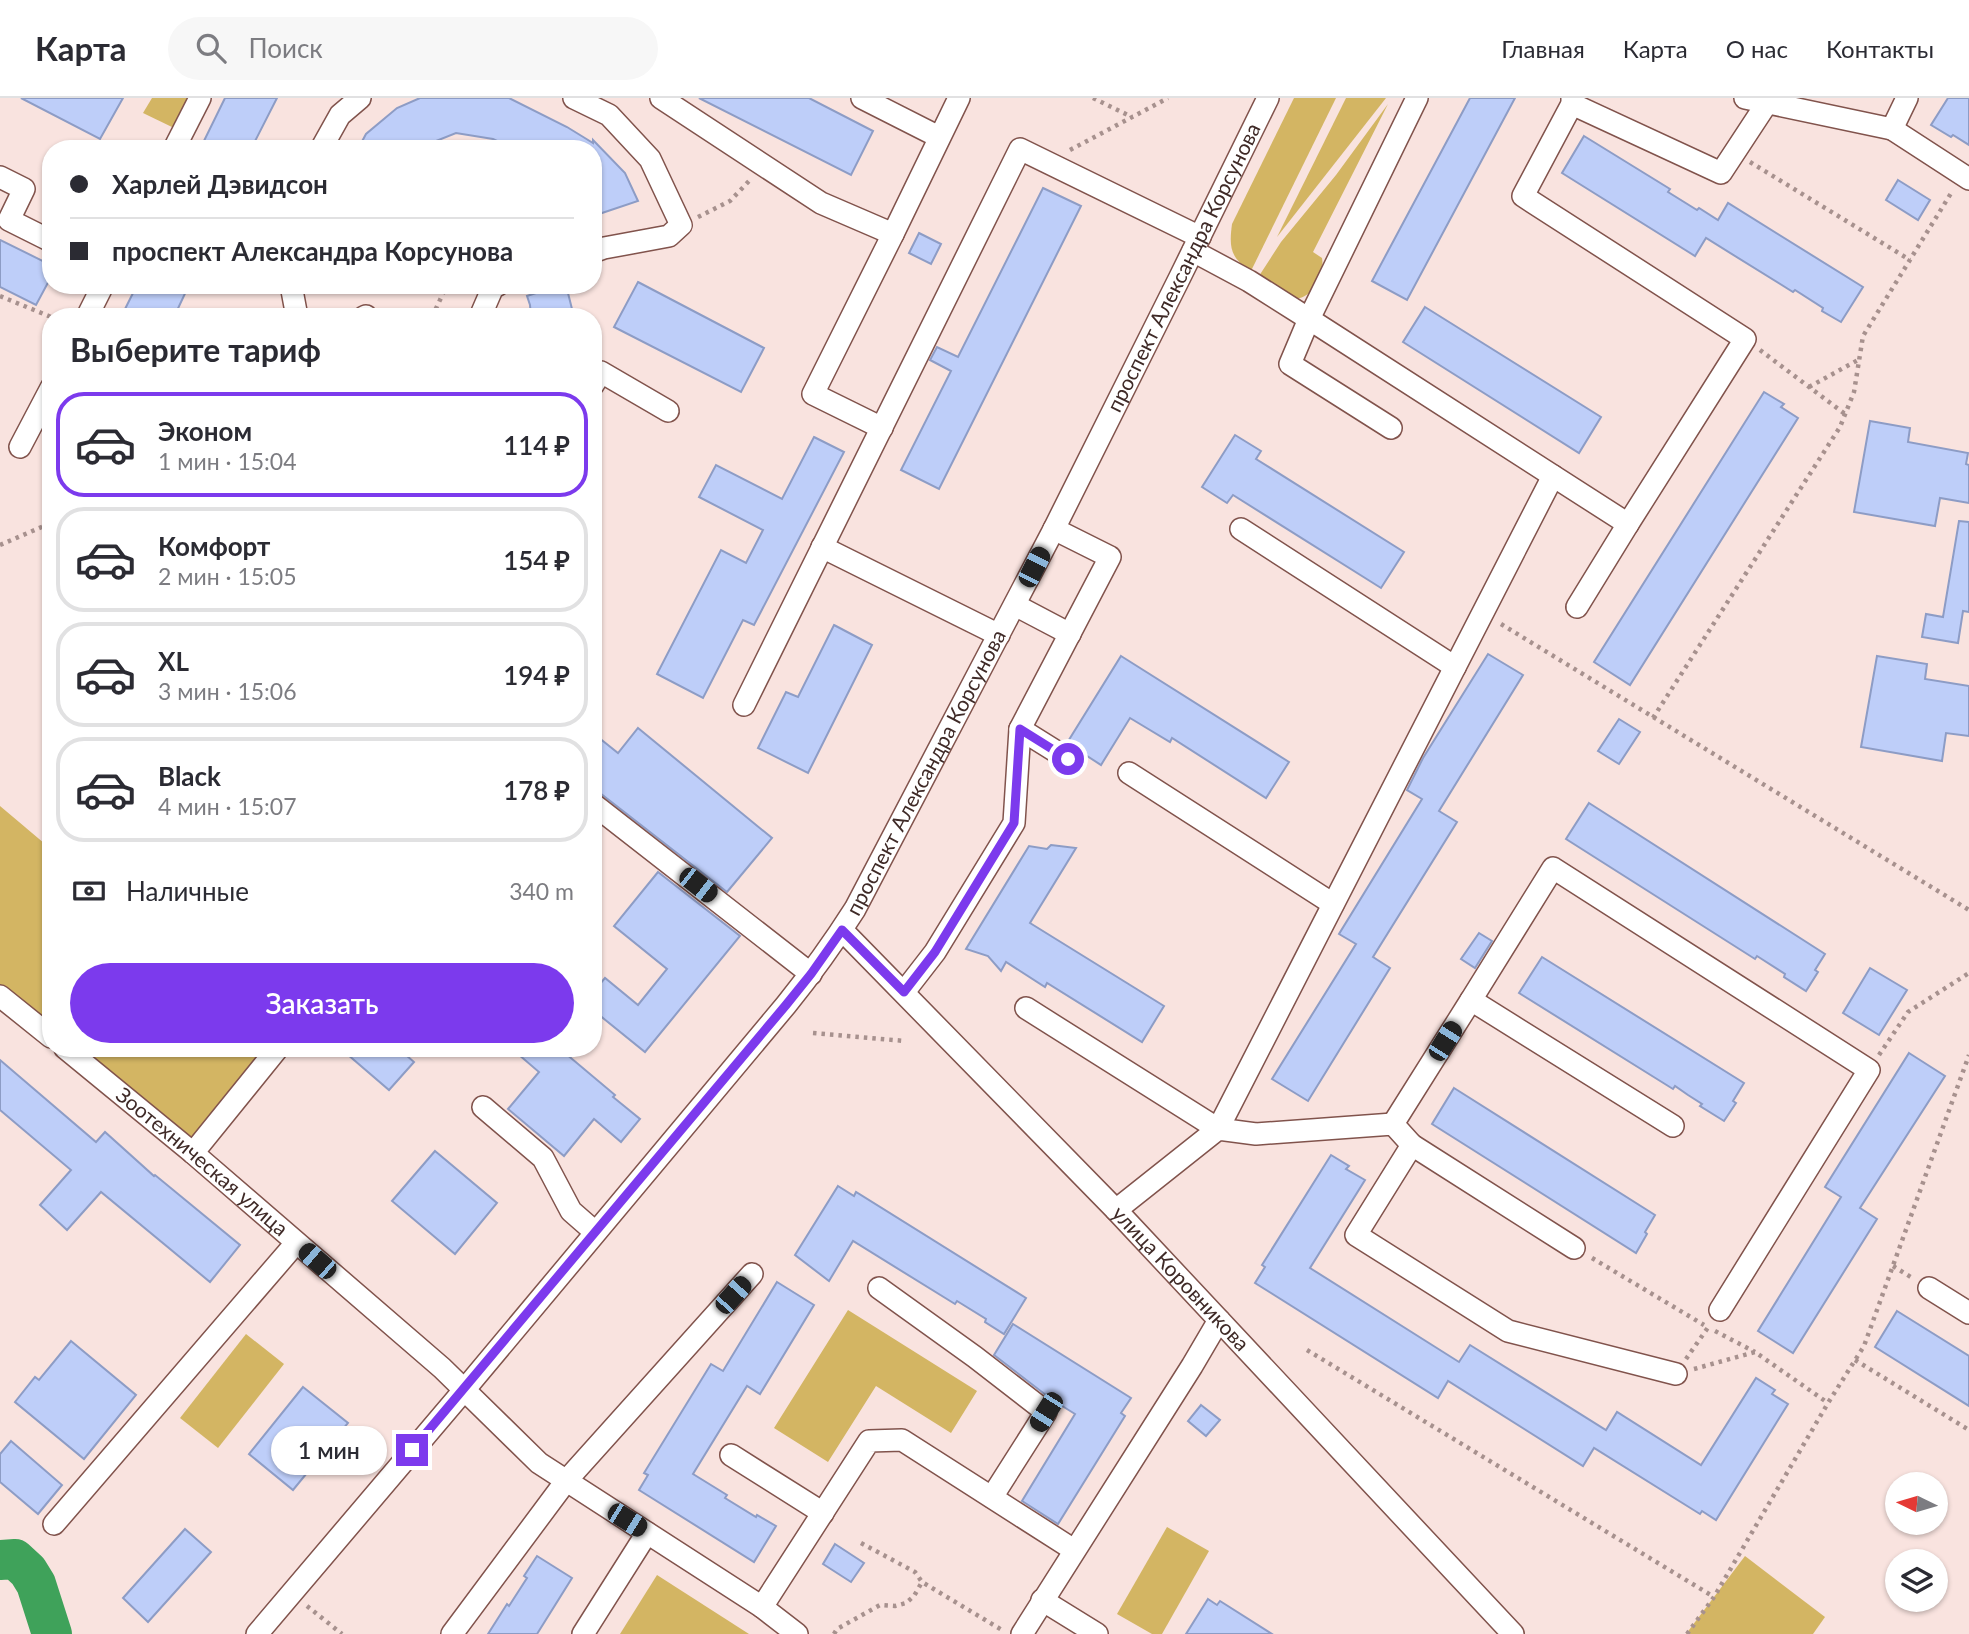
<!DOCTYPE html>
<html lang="ru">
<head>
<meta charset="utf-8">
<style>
	body { margin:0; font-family:Lato,sans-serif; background:#f7f7f7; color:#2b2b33; height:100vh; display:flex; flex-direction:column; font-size:26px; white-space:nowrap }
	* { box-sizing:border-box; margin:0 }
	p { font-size:23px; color:#7c7c81 }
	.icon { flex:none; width:38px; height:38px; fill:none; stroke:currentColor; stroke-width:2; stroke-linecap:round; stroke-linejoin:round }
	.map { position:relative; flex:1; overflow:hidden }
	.side { position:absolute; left:42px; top:210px; width:560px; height:749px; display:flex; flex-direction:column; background:#fff; border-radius:28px; box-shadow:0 2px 5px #0004 }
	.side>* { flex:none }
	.guide { position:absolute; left:42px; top:42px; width:560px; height:154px; border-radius:28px; box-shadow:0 2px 5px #0004; display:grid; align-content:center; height:154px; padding:0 28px; background:#fff }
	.needle { width:46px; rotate:275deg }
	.fabs { position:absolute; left:1885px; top:1374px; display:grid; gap:14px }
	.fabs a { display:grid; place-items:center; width:63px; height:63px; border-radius:50%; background:#fff; box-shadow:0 2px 5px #0004; font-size:35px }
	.end { position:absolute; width:32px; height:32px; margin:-16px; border:9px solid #7c3aed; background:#fff; box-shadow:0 0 0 4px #fff }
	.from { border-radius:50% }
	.bubble { position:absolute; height:49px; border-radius:24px; background:#fff; box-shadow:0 2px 5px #0004; font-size:23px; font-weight:600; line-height:49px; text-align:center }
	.car { position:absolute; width:21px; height:42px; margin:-21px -10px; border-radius:9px; box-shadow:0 0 5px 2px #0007; background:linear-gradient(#222 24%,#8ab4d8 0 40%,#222 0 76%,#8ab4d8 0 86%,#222 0) }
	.guide b { display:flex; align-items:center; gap:24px; height:66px; font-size:26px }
	.guide b+b { border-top:2px solid #e1e1e2 }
	.guide i { width:18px; height:18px; background:#2b2b33 }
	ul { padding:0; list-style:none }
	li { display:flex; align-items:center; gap:21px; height:105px; margin:0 14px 10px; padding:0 14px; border:4px solid #e1e1e2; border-radius:28px }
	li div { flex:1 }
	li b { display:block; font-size:26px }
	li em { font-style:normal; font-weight:600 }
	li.selected { border-color:#7c3aed }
	li>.icon { width:63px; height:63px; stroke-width:1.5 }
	h2 { padding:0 28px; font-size:32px; line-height:84px }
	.pay { display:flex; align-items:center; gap:18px; height:77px; padding:0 28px; font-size:26px }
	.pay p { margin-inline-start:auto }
	.action { display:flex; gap:14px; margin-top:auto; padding:14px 28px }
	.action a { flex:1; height:80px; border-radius:42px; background:#7c3aed; color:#fff; font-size:28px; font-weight:600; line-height:80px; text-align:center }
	header { display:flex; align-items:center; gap:42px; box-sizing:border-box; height:98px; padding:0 35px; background:#fff; border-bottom:2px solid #e1e1e2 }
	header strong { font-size:33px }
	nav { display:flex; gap:38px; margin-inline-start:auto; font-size:24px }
	.search { width:490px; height:63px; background:#f7f7f7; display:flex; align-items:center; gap:18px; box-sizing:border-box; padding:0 24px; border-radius:38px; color:#7c7c81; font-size:26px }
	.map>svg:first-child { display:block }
</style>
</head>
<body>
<header>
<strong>Карта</strong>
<div class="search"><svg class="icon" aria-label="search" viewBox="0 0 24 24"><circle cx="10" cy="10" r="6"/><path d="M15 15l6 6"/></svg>Поиск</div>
<nav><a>Главная</a><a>Карта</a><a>О нас</a><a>Контакты</a></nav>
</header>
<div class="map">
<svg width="1969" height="1536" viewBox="0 0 1969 1536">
	<rect width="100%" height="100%" fill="#f9e3df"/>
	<g fill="#d3b563">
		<path d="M 152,0 L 190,0 L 174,30 L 143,15 Z"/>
		<path d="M 1294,0 L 1336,0 L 1251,173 C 1230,160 1229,149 1232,126 Z"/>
		<path d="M 1346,0 L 1386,0 L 1277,139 Z"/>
		<path d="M 1388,6 L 1313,154 L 1322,160 C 1325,178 1314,198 1296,201 L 1259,178 L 1281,144 L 1336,77 Z"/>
		<path d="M 0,708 L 51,751 L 51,934 L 0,891 Z"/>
		<path d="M 71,950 L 273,950 L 190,1050 Z"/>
		<path d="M 848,1212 L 977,1293 L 951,1335 L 876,1288 L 828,1364 L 774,1330 Z"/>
		<path d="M 246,1236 L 284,1266 L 218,1350 L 180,1320 Z"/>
		<path d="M 1167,1429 L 1209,1453 L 1162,1536 L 1152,1536 L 1117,1516 Z"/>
		<path d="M 1745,1458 L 1825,1519 L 1813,1536 L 1686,1536 Z"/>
		<path d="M 657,1477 L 749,1536 L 620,1536 Z"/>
	</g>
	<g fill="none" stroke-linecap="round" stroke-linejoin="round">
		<path stroke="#3fa25a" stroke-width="40" d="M 0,1462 L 15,1461 L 28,1473 L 36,1486 L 52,1536"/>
	</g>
	<g fill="#becef9" stroke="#8d9cc5" stroke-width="2">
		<path d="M 21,0 L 123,0 L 100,41 Z"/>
		<path d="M 225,0 L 277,0 L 251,51 L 200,51 Z"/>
		<path d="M 420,0 L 509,0 L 567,29 L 593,45 L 593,42 L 625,75 L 638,103 L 593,118 L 593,51 L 514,51 L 493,41 L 456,35 L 416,51 L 358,51 L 366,36 L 397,10 Z"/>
		<path d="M 699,0 L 809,0 L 873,33 L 851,77 Z"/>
		<path d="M 1470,0 L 1515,0 L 1407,202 L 1372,183 Z"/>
		<path d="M 1948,0 L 1969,0 L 1969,47 L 1953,37 L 1951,39 L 1931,27 Z"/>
		<path d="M 1584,38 L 1670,91 L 1668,94 L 1697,112 L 1699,110 L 1718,122 L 1728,105 L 1863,189 L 1841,224 L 1822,213 L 1823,210 L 1795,192 L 1793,194 L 1706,140 L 1695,158 L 1562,75 Z"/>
		<path d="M 1898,82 L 1930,102 L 1918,122 L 1886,102 Z"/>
		<path d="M 1043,90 L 1081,108 L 939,391 L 901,372 L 951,273 L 930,262 L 937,249 L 958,259 Z"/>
		<path d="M 919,135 L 941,146 L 931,166 L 909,155 Z"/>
		<path d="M 0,142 L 51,167 L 51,179 L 36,207 L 0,189 Z"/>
		<path d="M 638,184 L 764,250 L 741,294 L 614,229 Z"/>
		<path d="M 137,187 L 189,187 L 174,219 L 121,219 Z"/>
		<path d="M 560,187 L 566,187 L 574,219 L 531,219 L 530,207 L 527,198 Z"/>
		<path d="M 1425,209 L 1601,319 L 1579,355 L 1403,244 Z"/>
		<path d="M 1764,294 L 1784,306 L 1781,309 L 1798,320 L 1630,587 L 1594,564 Z"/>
		<path d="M 1870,323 L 1910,330 L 1908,344 L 1968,355 L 1966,366 L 1969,367 L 1969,405 L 1940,400 L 1935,428 L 1854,414 Z"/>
		<path d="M 1235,337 L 1261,353 L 1256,361 L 1404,454 L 1381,490 L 1233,397 L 1227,405 L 1202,389 Z"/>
		<path d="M 814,339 L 844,354 L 754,527 L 743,522 L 703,600 L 657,576 L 721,452 L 746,465 L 763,432 L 699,399 L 716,367 L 782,401 Z"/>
		<path d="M 1959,423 L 1969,424 L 1969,514 L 1963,513 L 1958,545 L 1922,539 L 1926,516 L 1943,519 Z"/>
		<path d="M 834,527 L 872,547 L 808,675 L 758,650 L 786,594 L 798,599 Z"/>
		<path d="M 1488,556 L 1523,577 L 1439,713 L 1457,724 L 1373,859 L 1390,870 L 1308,1003 L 1272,981 L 1356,846 L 1339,836 L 1422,701 L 1407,692 L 1423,660 Z"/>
		<path d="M 1121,558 L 1289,664 L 1266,700 L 1172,640 L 1170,644 L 1130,620 L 1101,667 L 1067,645 Z"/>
		<path d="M 1877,558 L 1927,566 L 1925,581 L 1969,588 L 1969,638 L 1946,635 L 1942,663 L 1861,649 Z"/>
		<path d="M 1619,621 L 1640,634 L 1619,666 L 1598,653 Z"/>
		<path d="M 638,630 L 772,740 L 727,794 L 601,696 L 593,693 L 593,635 L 618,655 Z"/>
		<path d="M 1589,705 L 1825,856 L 1815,872 L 1818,874 L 1806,893 L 1784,879 L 1785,876 L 1757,858 L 1755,861 L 1566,741 Z"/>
		<path d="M 1051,747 L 1076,750 L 1030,825 L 1164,908 L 1142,944 L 1047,885 L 1045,889 L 1006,864 L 1001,873 L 988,858 L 966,851 L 1029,748 L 1047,751 Z"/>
		<path d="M 658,774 L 740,838 L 645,954 L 593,912 L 593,894 L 605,880 L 638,907 L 667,871 L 614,828 Z"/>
		<path d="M 1479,835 L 1492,843 L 1475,870 L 1461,861 Z"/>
		<path d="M 1542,859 L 1744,985 L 1733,1003 L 1736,1005 L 1724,1023 L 1700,1008 L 1702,1006 L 1688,997 L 1675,988 L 1673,991 L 1519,895 Z"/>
		<path d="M 1870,870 L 1907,892 L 1879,937 L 1843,915 Z"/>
		<path d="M 340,950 L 398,950 L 414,964 L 389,992 Z"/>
		<path d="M 511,950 L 559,950 L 615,997 L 613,999 L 640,1021 L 621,1044 L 594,1021 L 564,1058 L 508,1011 L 539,974 Z"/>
		<path d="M 1909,955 L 1945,978 L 1860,1110 L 1877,1121 L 1793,1255 L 1758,1233 L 1841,1099 L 1825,1089 Z"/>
		<path d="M 0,962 L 96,1044 L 105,1034 L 154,1078 L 155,1077 L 240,1147 L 210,1184 L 101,1094 L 67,1132 L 40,1107 L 71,1072 L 0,1012 Z"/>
		<path d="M 1454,990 L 1655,1117 L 1645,1134 L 1647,1136 L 1636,1155 L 1432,1026 Z"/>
		<path d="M 435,1053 L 497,1105 L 455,1156 L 392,1103 Z"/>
		<path d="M 1331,1057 L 1349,1068 L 1346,1071 L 1365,1082 L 1310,1170 L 1459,1264 L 1470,1247 L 1606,1332 L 1617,1314 L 1701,1367 L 1756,1280 L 1775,1292 L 1772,1296 L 1788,1306 L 1716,1422 L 1702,1413 L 1700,1416 L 1594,1350 L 1583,1368 L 1448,1283 L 1438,1300 L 1255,1185 L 1265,1169 L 1262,1167 Z"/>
		<path d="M 838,1088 L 854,1098 L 856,1094 L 1026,1200 L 1004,1236 L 985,1224 L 986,1221 L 957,1203 L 955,1206 L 853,1143 L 829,1183 L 795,1157 Z"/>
		<path d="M 777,1184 L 814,1207 L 760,1296 L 747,1288 L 693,1376 L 727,1397 L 725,1400 L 756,1419 L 757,1417 L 776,1428 L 754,1464 L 639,1392 L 648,1377 L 644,1375 L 711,1266 L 723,1273 Z"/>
		<path d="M 1897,1213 L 1969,1258 L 1969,1308 L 1875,1249 Z"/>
		<path d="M 1013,1226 L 1131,1300 L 1121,1315 L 1125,1318 L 1058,1426 L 1022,1403 L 1075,1316 L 1051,1301 L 994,1257 Z"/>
		<path d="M 71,1243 L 136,1297 L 84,1361 L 15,1304 L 35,1279 L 39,1282 Z"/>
		<path d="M 303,1289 L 348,1325 L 293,1392 L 249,1356 Z"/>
		<path d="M 1201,1307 L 1220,1322 L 1206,1338 L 1188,1323 Z"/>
		<path d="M 11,1343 L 62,1387 L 38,1416 L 0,1384 L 0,1356 Z"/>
		<path d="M 185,1431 L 211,1454 L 148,1524 L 123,1500 Z"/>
		<path d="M 835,1446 L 864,1465 L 851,1484 L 823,1466 Z"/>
		<path d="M 537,1458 L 572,1480 L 537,1536 L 488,1536 L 507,1506 L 509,1508 L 527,1480 L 524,1478 Z"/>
		<path d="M 1208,1501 L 1217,1507 L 1220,1503 L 1272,1536 L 1186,1536 Z"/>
	</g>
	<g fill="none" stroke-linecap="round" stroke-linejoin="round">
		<defs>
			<g id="minor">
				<path d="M 574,0 L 609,17 L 650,61 L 681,127 L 669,138 L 604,150 L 593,154"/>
				<path d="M 661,0 L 821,105 L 893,136 L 959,0"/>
				<path d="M 862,0 L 939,39"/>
				<path d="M 1745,0 L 1892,31 L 1907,0"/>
				<path d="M 1572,6 L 1721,75 L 1767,5"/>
				<path d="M 1892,31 L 1969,81"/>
				<path d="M 174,51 L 200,0"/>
				<path d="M 321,51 L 340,17 L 360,0"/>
				<path d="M 0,79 L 24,91 L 9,122 L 51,143"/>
				<path d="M 1193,153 L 1249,183 L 1309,221 L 1628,426 L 1745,241 L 1523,98 L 1572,6 L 1572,0"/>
				<path d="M 291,187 L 297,219"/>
				<path d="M 87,219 L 103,187"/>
				<path d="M 364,219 L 366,218"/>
				<path d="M 480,219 L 493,189 L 498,187"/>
				<path d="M 593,287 L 601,274 L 668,313"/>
				<path d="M 882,330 L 813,296 L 893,136"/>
				<path d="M 1391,330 L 1290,266 L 1309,221 L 1417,0"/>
				<path d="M 20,349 L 51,290"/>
				<path d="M 1241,431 L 1455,569"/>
				<path d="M 822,449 L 999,537"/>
				<path d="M 1015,507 L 1070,536"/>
				<path d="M 1577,509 L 1628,426"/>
				<path d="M 744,607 L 1020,51 L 1200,139"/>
				<path d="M 1020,631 L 1068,661"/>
				<path d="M 1129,675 L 1333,806"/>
				<path d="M 593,706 L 811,876"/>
				<path id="s1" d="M 842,832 L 1116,1112 L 1513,1536"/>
				<path d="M 904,894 L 935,854 L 1014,725 L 1020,631 L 1110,459 L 1054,431"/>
				<path d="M 0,898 L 51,939"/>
				<path d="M 1471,902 L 1553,770 L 1869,972 L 1720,1212"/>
				<path d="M 1026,910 L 1218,1031 L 1553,378"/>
				<path id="s2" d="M 65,950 L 193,1055 L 442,1270 L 539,1365 L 762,1509 L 869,1343 L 902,1342 L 1074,1452"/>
				<path d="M 483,1009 L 543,1060 L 571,1113 L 595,1134"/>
				<path d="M 1393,1026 L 1471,902 L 1673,1028"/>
				<path d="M 1412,1047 L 1356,1137 L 1508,1233 L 1676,1276"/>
				<path d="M 193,1055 L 278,950"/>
				<path d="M 1116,1112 L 1218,1031 L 1256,1036 L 1393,1026 L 1412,1047 L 1574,1150"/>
				<path d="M 879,1190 L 975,1259 L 1046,1314 L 992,1399"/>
				<path d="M 1929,1190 L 1969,1215"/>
				<path d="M 731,1357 L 823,1415"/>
				<path d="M 54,1426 L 296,1145"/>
				<path d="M 1042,1502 L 1097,1536"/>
				<path d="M 762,1509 L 797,1536"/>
				<path id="s3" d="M 257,1536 L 465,1291 L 786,907 C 811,876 834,844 855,811 L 1054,431 L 1179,181 L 1268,0"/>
				<path d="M 452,1536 L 566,1383 L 752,1176"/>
				<path d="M 583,1536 L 647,1435"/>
				<path d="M 1022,1536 L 1192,1268 L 1219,1222"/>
			</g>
		</defs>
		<use href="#minor" stroke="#81534c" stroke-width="24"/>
		<g stroke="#a7918e" stroke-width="4.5" stroke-dasharray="3.5 5" stroke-linecap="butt">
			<path d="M 1093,0 L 1132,19"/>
			<path d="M 1070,52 L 1168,0"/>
			<path d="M 1750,64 L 1910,162"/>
			<path d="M 698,119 L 730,103 L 750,82"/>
			<path d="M 0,198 L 51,219"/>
			<path d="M 432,219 L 447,187"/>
			<path d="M 1760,252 L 1845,316"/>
			<path d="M 1809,289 L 1858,262"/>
			<path d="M 0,447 L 51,425"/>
			<path d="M 1501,526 L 1969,812"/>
			<path d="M 1653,620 L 1840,329 L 1854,294 L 1863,238 L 1953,92"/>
			<path d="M 813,935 L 905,943"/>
			<path d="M 1879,957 L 1908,914 L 1969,875"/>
			<path d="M 1592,1160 L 1704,1227"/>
			<path d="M 1893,1168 L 1914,1181"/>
			<path d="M 1715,1233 L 1755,1254"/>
			<path d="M 1307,1252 L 1714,1499"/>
			<path d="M 1686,1261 L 1709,1228"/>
			<path d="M 1855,1262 L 1969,1332"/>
			<path d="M 1694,1271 L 1755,1254 L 1828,1305"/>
			<path d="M 861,1445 L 915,1474 L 922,1484 L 1002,1532"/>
			<path d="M 307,1508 L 342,1536"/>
			<path d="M 834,1536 L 837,1531 L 880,1507 L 895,1508 L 906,1505 L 914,1498 L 922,1484"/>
			<path d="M 1687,1536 L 1714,1499 L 1828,1305 L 1864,1248 L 1969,957"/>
		</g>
		<use href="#minor" stroke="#fff" stroke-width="21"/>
	</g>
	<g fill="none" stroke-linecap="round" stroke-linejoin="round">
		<path stroke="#7c3aed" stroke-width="9" d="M 412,1352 L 786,907 L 811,876 L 842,832 L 904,894 L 935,854 L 1014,725 L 1020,631 L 1068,661"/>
	</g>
	<g text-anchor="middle" stroke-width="6" stroke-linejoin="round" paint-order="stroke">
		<g font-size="21" fill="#3f2a27" stroke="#fff">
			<text dy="7" stroke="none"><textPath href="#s3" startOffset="1661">проспект Александра Корсунова</textPath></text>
			<text dy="7" stroke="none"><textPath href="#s3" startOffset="1094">проспект Александра Корсунова</textPath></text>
			<text dy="7" stroke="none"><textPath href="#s2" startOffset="178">Зоотехническая улица</textPath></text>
			<text dy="7" stroke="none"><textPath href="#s1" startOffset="486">улица Коровникова</textPath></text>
		</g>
	</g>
</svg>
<div class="fabs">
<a><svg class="needle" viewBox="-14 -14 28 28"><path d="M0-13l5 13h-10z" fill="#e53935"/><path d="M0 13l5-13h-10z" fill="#7c7c81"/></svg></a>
<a><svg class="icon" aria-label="layers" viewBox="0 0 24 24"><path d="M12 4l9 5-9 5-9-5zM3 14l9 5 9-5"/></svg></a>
</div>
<i class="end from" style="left:1068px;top:661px"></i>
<i class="end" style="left:412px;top:1352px"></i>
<div class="bubble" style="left:271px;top:1328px;width:116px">1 мин</div>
<i class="car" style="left:1034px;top:469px;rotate:27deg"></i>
<i class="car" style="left:698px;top:787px;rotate:128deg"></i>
<i class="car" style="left:1445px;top:943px;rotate:32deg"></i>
<i class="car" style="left:317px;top:1163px;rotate:311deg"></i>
<i class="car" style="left:733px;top:1197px;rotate:42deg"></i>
<i class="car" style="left:1046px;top:1314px;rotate:212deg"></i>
<i class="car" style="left:627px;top:1422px;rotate:122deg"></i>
<div class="guide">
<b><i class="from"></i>Харлей Дэвидсон</b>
<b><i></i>проспект Александра Корсунова</b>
</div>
<section class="side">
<h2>Выберите тариф</h2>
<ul>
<li class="selected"><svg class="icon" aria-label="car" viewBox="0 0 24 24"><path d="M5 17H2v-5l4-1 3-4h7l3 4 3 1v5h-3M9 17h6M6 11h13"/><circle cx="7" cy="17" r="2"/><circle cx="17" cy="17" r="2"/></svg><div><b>Эконом</b><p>1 мин · 15:04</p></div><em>114 ₽</em></li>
<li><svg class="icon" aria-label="car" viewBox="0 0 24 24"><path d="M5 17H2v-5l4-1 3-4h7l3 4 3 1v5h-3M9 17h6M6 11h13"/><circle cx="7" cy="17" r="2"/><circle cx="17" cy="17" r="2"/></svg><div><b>Комфорт</b><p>2 мин · 15:05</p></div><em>154 ₽</em></li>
<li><svg class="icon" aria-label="car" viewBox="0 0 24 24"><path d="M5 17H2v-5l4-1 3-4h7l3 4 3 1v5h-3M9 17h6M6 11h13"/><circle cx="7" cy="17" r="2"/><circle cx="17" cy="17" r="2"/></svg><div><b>XL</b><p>3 мин · 15:06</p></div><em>194 ₽</em></li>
<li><svg class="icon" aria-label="car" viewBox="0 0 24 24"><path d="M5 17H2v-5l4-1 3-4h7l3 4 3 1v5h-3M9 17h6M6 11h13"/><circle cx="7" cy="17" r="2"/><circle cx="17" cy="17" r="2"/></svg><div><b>Black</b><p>4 мин · 15:07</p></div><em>178 ₽</em></li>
</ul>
<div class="pay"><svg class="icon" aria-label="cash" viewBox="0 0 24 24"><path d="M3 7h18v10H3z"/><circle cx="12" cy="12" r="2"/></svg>Наличные<p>340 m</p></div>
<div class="action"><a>Заказать</a></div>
</section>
</div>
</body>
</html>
